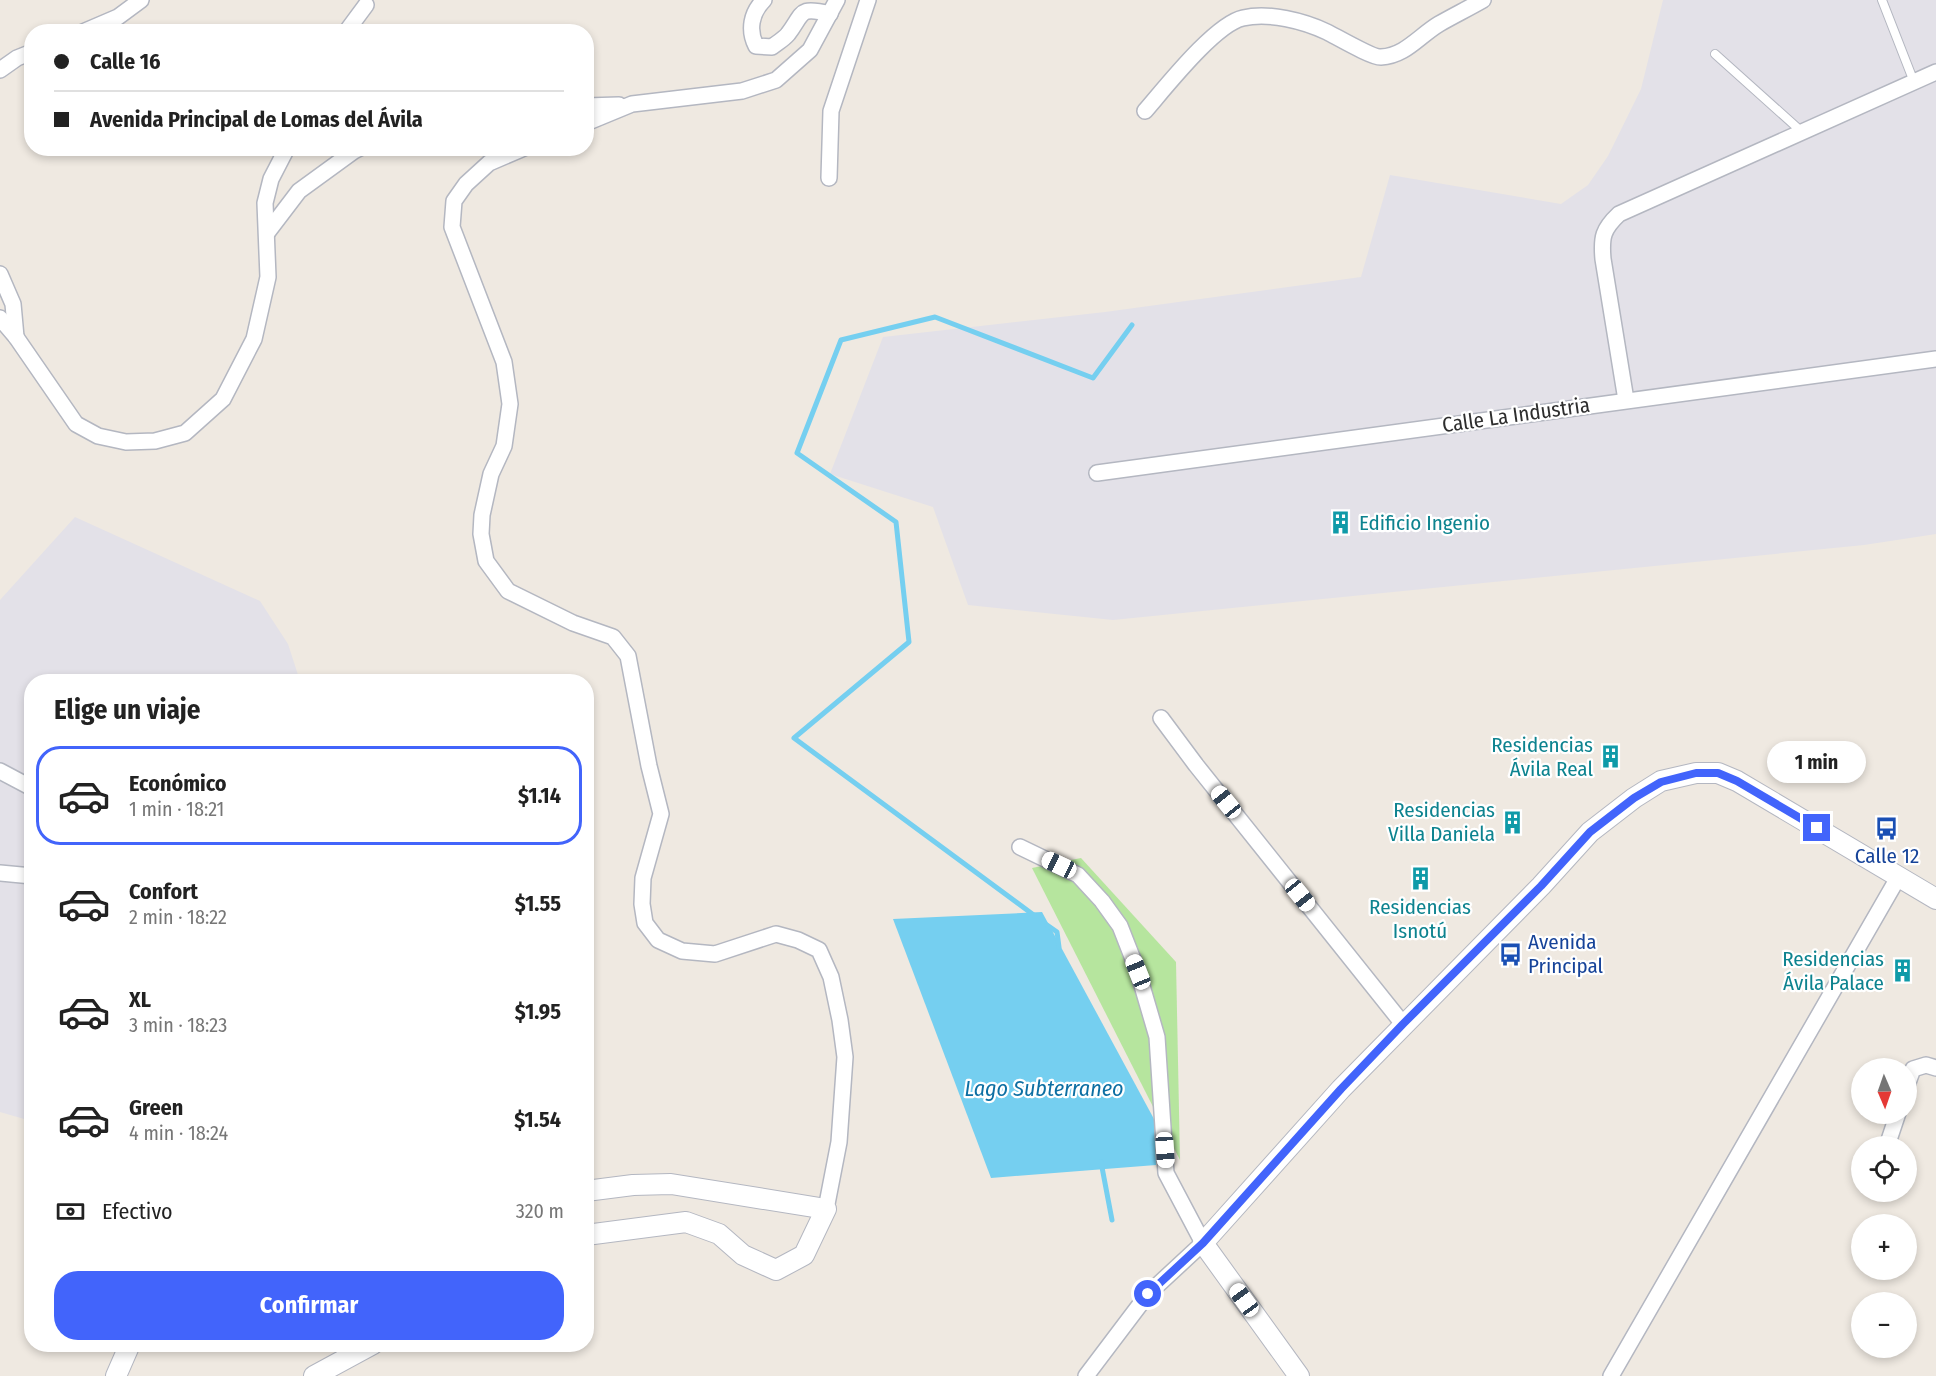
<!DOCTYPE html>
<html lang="es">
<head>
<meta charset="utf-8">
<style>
	body { margin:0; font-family:"Fira Sans Condensed",sans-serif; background:#f2f2f2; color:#222; height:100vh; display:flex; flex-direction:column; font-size:22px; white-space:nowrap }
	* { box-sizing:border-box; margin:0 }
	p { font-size:20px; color:#767676 }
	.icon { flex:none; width:33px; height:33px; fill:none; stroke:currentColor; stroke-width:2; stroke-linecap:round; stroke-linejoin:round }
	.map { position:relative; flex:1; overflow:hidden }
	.drawer { position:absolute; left:24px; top:674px; width:570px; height:678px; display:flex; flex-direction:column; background:#fff; border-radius:24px; box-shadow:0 3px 9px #0003 }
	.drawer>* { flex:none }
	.banner { position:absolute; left:24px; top:24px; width:570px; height:132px; border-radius:24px; box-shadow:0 3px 9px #0003; display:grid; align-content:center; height:132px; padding:0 30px; background:#fff }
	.needle { width:39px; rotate:178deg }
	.tools { position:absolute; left:1851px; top:1058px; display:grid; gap:12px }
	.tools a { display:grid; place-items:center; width:66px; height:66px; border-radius:50%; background:#fff; box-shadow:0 3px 9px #0003; font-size:30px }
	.end { position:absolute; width:27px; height:27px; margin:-14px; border:8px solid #4264fb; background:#fff; box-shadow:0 0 0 3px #fff }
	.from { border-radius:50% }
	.bubble { position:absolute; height:42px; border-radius:21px; background:#fff; box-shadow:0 3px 9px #0003; font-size:20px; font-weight:700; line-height:42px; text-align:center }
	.car { position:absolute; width:18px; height:36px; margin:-18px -9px; border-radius:8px; box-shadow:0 0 4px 2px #0007; background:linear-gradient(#fff 24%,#345 0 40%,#fff 0 76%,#345 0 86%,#fff 0) }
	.banner b { display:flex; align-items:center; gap:21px; height:57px; font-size:22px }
	.banner b+b { border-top:2px solid #e0e0e0 }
	.banner i { width:15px; height:15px; background:#222 }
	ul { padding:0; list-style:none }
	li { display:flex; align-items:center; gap:18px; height:99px; margin:0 12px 9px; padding:0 18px; border:3px solid transparent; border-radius:24px }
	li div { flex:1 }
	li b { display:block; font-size:22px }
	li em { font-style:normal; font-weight:700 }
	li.on { border-color:#4264fb }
	li>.icon { width:54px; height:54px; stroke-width:1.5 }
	h2 { padding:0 30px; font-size:27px; line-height:72px }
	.pay { display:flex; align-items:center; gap:15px; height:66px; padding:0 30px; font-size:22px }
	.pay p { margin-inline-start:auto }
	.button { display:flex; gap:12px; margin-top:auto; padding:12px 30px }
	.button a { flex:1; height:69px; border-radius:24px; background:#4264fb; color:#fff; font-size:24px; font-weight:700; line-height:69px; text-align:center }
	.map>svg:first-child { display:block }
</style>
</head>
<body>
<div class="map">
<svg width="1936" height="1376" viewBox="0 0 1936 1376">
	<rect width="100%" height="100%" fill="#efe9e1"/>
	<g fill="#e3e1e8">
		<path d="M 1663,0 L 1936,0 L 1936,534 L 1864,545 L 1113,620 L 968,605 L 933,507 L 830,474 L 883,337 L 1105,312 L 1361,277 L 1390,175 L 1561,204 L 1588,185 L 1608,156 L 1641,89 Z"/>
		<path d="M 75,517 L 260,601 L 288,644 L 300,681 L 32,681 L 31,1121 L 0,1112 L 0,600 Z"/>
	</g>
	<path fill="#b6e59e" d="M 1081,858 L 1176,962 L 1180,1160 L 1032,868 Z"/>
	<path fill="#75cff0" d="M 1042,912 L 1154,1119 L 1156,1165 L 991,1178 L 893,919 Z"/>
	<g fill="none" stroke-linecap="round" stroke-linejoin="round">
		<g stroke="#75cff0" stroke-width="5">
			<path d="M 1035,916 L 794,738 L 909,642 L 896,522 L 797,453 L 841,340 L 935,317 L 1093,378 L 1132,325"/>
			<path d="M 1047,925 L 1057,932 L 1059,947"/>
			<path d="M 1101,1162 L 1112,1220"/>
		</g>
		<defs>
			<g id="service">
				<path d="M 1882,0 L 1914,82"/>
				<path d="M 1715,54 L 1802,132"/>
			</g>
			<g id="minor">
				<path d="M 764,0 C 751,13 748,30 756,46 L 772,47 C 777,43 784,39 788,34 C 804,13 798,6 830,14"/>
				<path d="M 83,32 L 118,17 L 141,0"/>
				<path d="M 346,32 L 366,5"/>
				<path d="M 0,70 L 17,58 L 32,52"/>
				<path d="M 586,106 L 619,105"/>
				<path d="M 1145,111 C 1165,88 1215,24 1243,18 C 1269,12 1304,21 1327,32 C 1337,37 1373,58 1381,57 C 1405,56 1419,36 1439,24 C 1453,16 1469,8 1483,0"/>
				<path d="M 586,123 L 632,104 L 742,91 L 776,80 L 810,50 L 837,0"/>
				<path d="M 524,148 L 489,163 L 466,184 L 454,201 L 452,227 L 504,362 L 510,404 L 504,446 L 491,474 L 482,515 L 481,534 L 486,561 L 508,591 L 573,623 L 613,637 L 628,656 L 649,766 L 661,814 L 643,878 L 642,904 L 645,923 L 658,940 L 682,951 L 715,954 L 776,934 L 798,940 L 819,950 L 831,977 L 840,1020 L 845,1057 L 839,1142 L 826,1209"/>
				<path d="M 829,178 L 831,111 L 868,0"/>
				<path d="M 267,233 L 299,191 L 354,151 L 360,148"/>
				<path d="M 0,274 L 13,304 L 16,337"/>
				<path d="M 0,318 L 16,337 L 76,424 L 98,436 L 126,442 L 155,441 L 185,433 L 223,399 L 254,339 L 268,277 L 265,203 L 271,179 L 287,148"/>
				<path d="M 1626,400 L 1603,259 C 1601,237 1603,229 1619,214 L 1936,72"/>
				<path d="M 1097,473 L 1936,359"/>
				<path d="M 1161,718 L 1196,765 L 1403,1024"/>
				<path d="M 0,771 L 32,788"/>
				<path d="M 1020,847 L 1078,875 L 1102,901 L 1120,926 L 1138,972 L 1157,1037 L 1166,1173 L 1203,1243 L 1148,1294 L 1086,1376"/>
				<path d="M 0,873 L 32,876"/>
				<path d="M 1906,1088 L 1913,1069 L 1926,1065 L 1936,1068"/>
				<path d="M 1889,1140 L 1898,1113"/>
				<path d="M 1611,1376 L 1899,876"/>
			</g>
			<g id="tertiary">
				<path d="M 586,1191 L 633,1185 L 671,1184 L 826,1209 L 804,1255 L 776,1270 L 743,1255 L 719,1234 L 686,1222 L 586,1235"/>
				<path d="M 116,1376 L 130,1344"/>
				<path d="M 314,1376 L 373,1344"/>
				<path d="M 1299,1376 L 1203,1243 L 1341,1089 L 1541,886 L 1590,832 L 1634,798 L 1661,781 L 1696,773 L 1718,773 L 1737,781 L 1936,899"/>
			</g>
		</defs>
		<use href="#service" stroke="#b4b7c1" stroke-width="10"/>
		<use href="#minor" stroke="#b4b7c1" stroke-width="18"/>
		<use href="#tertiary" stroke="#b4b7c1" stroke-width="22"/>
		<use href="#service" stroke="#fff" stroke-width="8"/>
		<use href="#minor" stroke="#fff" stroke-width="15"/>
		<use href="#tertiary" stroke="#fff" stroke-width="20"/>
	</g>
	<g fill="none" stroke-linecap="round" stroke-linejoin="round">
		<path stroke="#4264fb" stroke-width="8" d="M 1148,1294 L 1203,1243 L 1341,1089 L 1403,1024 L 1541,886 L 1590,832 L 1634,798 L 1661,782 L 1696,773 L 1718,773 L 1737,781 L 1817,828"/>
	</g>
	<defs>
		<symbol id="building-bare" viewBox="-9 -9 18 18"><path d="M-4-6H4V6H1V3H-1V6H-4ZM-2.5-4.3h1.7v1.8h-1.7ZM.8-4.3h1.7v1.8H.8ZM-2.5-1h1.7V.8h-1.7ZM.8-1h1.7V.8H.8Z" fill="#0f9aa8" stroke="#fff" stroke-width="2.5" paint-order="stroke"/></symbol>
		<symbol id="bus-bare" viewBox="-9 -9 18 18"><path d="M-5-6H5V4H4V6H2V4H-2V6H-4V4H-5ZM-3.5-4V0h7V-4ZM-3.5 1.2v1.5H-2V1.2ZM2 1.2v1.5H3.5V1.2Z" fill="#1a4fb4" stroke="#fff" stroke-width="2.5" paint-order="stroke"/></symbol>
	</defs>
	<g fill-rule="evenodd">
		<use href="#building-bare" x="1324" y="506" width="33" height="33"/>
		<use href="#building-bare" x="1594" y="740" width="33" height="33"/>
		<use href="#building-bare" x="1496" y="806" width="33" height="33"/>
		<use href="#bus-bare" x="1870" y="812" width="33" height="33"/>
		<use href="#building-bare" x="1404" y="862" width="33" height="33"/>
		<use href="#bus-bare" x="1494" y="938" width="33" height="33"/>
		<use href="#building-bare" x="1886" y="954" width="33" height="33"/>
	</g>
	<g text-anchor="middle" stroke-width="4.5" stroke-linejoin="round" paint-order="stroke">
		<g font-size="21" fill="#2e2e2e" stroke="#fff">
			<text transform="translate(1516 415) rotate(-8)" y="7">Calle La Industria</text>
		</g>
		<g font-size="21" fill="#0d838f" stroke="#fff" text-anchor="end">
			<text x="1359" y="530" text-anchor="start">Edificio Ingenio</text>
			<text x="1593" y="752">Residencias<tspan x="1593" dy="24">Ávila Real</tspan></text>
			<text x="1495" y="817">Residencias<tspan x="1495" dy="24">Villa Daniela</tspan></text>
			<text x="1420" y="914" text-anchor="middle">Residencias<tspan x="1420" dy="24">Isnotú</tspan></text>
			<text x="1884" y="966">Residencias<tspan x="1884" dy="24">Ávila Palace</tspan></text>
		</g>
		<g font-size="21" fill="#164399" stroke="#fff">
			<text x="1887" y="863">Calle 12</text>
			<text x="1528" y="949" text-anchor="start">Avenida<tspan x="1528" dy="24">Principal</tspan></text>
		</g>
		<g font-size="22" font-style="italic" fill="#0d6fa3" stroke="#fff">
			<text x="1044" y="1096">Lago Subterraneo</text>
		</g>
	</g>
</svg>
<div class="tools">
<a><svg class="needle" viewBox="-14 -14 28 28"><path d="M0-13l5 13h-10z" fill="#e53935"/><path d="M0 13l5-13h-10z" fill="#767676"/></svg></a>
<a><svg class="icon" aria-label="locate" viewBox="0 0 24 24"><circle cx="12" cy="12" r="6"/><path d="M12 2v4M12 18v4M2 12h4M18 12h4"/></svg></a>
<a>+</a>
<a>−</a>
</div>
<i class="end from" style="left:1148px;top:1294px"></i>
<i class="end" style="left:1817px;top:828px"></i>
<div class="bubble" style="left:1767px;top:741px;width:99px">1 min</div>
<i class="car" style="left:1226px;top:802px;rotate:321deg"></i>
<i class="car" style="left:1059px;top:865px;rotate:295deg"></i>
<i class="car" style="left:1300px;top:895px;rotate:141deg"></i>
<i class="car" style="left:1138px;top:972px;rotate:338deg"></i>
<i class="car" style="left:1165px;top:1150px;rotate:176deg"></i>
<i class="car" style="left:1244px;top:1300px;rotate:324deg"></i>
<div class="banner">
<b><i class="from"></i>Calle 16</b>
<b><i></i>Avenida Principal de Lomas del Ávila</b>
</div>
<section class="drawer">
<h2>Elige un viaje</h2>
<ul>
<li class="on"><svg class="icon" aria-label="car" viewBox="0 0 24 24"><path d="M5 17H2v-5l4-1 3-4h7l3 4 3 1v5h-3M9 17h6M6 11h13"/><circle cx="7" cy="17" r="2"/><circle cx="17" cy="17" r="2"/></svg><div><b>Económico</b><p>1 min · 18:21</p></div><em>$1.14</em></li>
<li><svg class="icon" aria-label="car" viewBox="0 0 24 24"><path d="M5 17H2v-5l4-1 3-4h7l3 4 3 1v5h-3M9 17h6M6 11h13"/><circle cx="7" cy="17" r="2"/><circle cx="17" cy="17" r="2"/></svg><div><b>Confort</b><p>2 min · 18:22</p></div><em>$1.55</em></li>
<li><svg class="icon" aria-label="car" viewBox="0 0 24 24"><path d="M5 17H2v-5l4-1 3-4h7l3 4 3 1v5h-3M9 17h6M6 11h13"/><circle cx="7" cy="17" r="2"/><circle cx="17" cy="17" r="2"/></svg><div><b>XL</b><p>3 min · 18:23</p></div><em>$1.95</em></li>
<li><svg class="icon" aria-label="car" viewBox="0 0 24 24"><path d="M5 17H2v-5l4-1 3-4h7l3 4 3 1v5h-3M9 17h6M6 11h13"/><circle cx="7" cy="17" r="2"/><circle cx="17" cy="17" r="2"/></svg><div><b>Green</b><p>4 min · 18:24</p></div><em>$1.54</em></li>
</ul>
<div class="pay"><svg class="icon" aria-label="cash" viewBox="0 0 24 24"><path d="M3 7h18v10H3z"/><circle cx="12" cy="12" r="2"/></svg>Efectivo<p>320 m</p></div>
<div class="button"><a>Confirmar</a></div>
</section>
</div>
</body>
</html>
